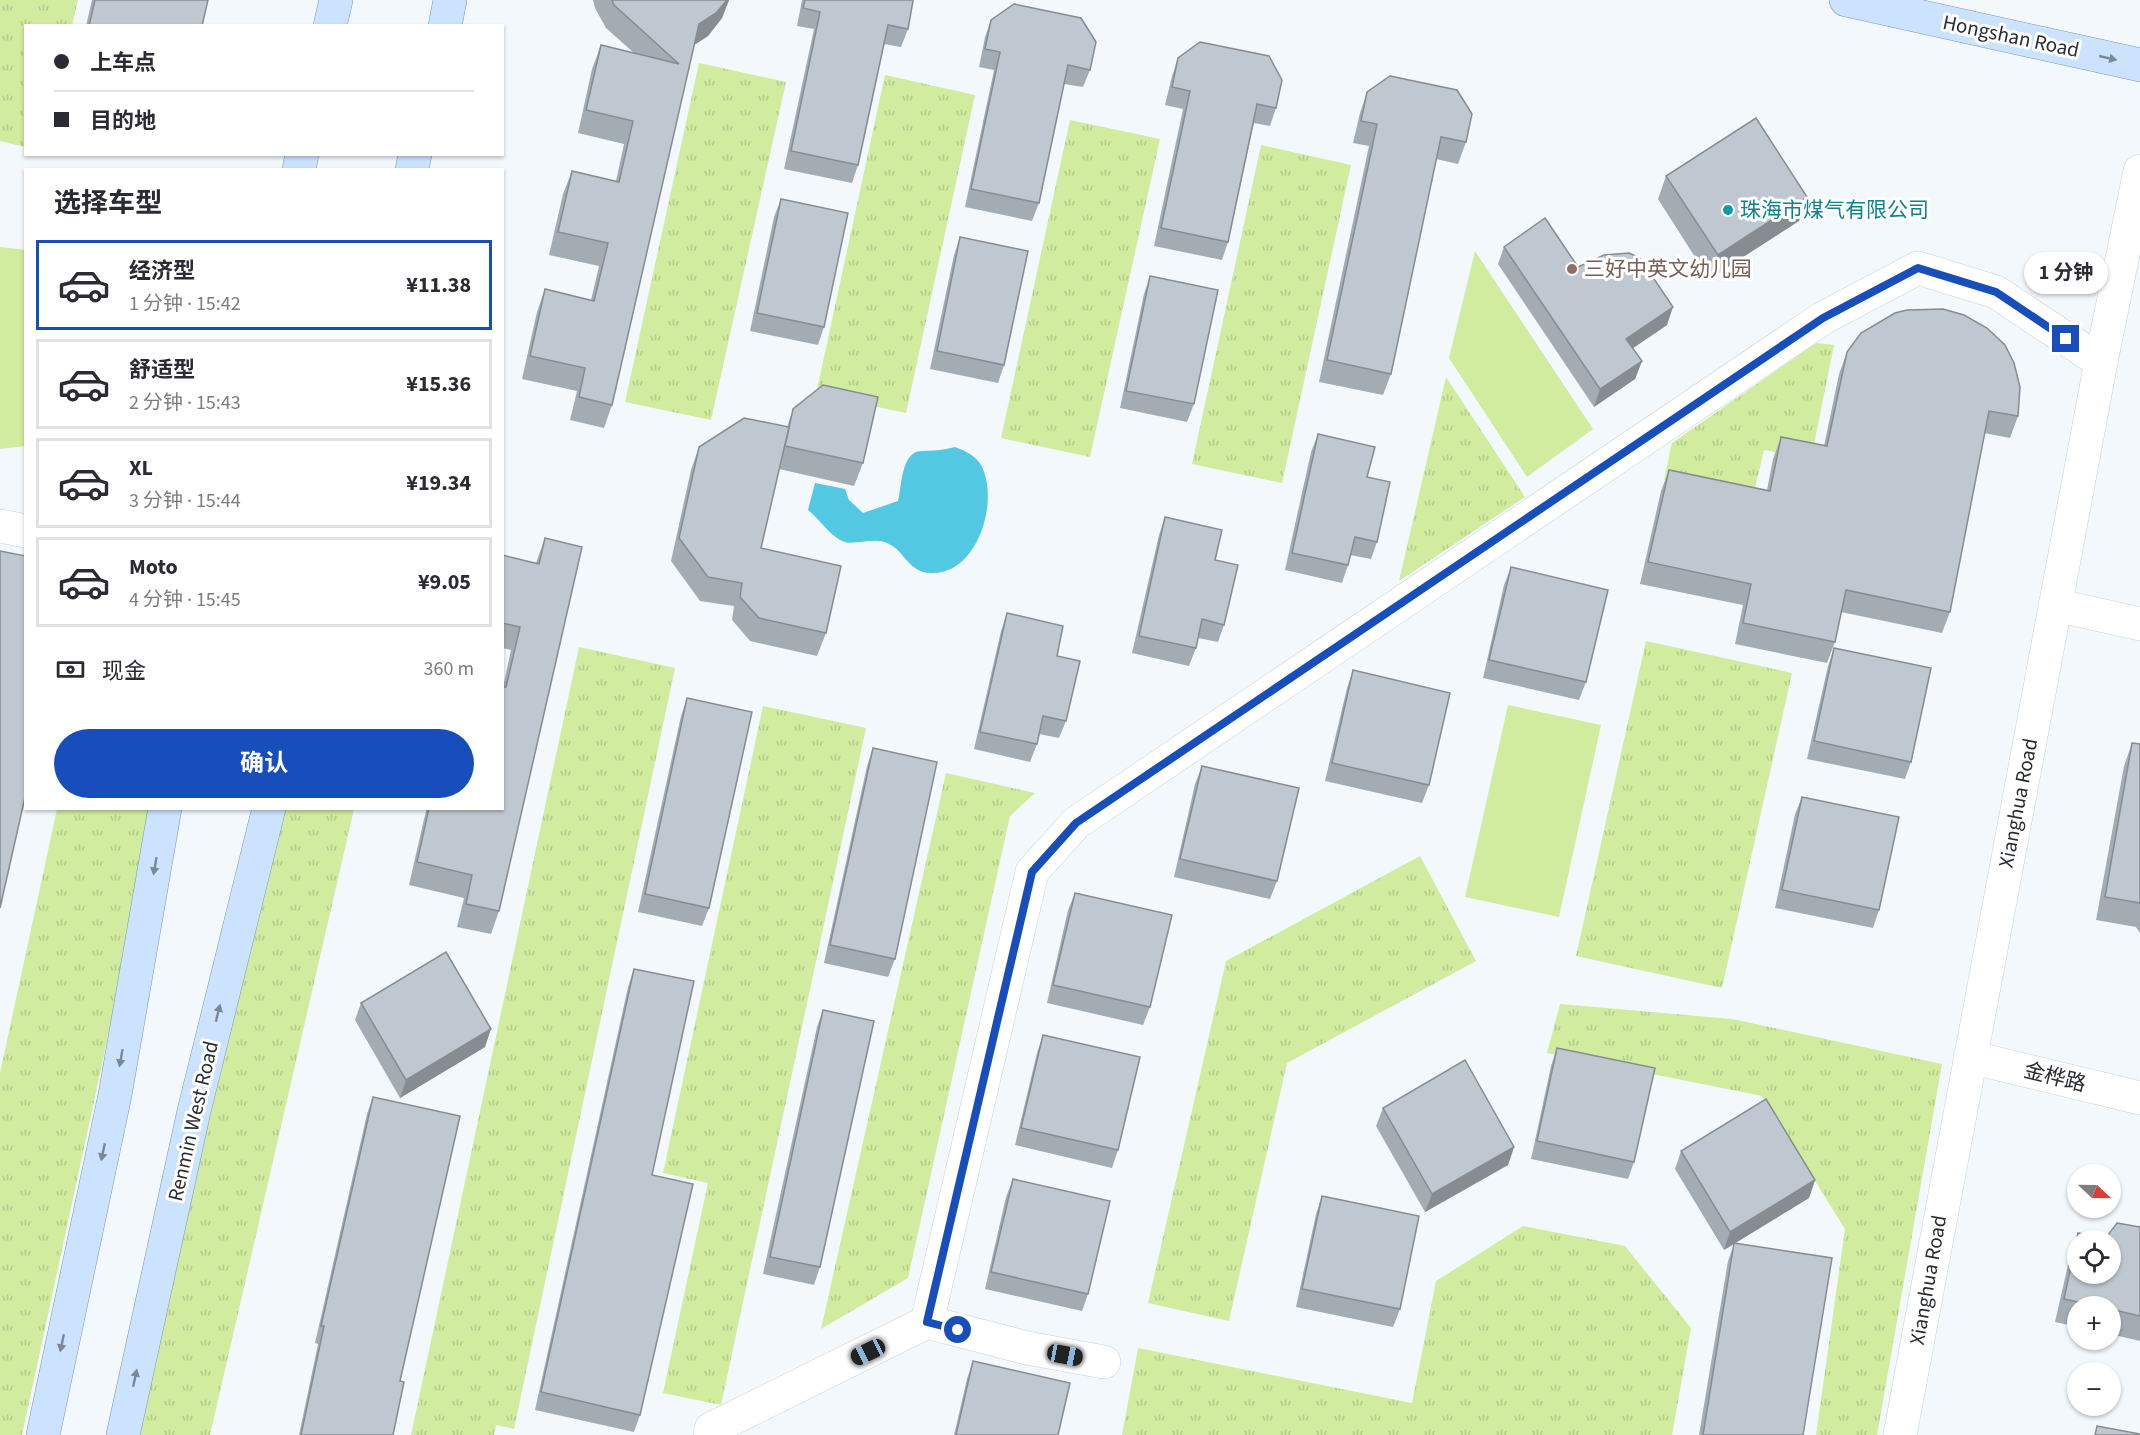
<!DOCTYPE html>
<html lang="zh">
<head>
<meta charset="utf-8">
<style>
	body { margin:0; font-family:"Source Sans 3","Noto Sans SC",sans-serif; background:#f2f2f3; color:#2b2b33; height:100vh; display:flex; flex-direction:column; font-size:22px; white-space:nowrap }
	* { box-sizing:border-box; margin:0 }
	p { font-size:20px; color:#7c7c81 }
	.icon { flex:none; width:33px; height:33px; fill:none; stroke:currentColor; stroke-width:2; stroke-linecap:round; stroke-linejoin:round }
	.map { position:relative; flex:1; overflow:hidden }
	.panel { position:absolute; left:24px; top:168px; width:480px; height:642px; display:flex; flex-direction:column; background:#fff; border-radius:0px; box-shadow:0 2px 4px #0004 }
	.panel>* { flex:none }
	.banner { position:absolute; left:24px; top:24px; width:480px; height:132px; border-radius:0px; box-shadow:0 2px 4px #0004; display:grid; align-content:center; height:132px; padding:0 30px; background:#fff }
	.needle { width:39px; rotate:112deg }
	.fabs { position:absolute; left:2067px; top:1164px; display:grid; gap:12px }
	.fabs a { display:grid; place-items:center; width:54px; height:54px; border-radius:50%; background:#fff; box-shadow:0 2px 4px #0004; font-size:30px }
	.end { position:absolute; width:27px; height:27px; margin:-14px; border:8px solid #184ebb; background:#fff; box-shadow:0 0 0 3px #fff }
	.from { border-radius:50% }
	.bubble { position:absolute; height:42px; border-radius:21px; background:#fff; box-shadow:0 2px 4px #0004; font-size:20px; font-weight:700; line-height:42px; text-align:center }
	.car { position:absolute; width:18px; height:36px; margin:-18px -9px; border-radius:8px; box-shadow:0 0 4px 2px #0007; background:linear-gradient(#222 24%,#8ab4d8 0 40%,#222 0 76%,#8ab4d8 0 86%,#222 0) }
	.banner b { display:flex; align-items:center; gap:21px; height:57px; font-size:22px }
	.banner b+b { border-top:2px solid #e1e1e2 }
	.banner i { width:15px; height:15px; background:#2b2b33 }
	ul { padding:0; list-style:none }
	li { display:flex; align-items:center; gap:18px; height:90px; margin:0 12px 9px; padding:0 18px; border:3px solid #e1e1e2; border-radius:0px }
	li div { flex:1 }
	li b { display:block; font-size:22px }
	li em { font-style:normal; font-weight:700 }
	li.selected { border-color:#184ebb }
	li>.icon { width:54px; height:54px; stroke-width:1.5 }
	h2 { padding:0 30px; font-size:27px; line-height:72px }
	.pay { display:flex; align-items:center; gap:15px; height:66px; padding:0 30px; font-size:22px }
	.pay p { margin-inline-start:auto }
	.action { display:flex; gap:12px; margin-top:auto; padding:12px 30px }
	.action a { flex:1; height:69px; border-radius:36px; background:#184ebb; color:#fff; font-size:24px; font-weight:700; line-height:69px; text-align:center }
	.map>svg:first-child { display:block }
</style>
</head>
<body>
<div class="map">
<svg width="2140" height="1435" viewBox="0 0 2140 1435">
	<defs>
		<pattern id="grass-tufts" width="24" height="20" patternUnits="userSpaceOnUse" patternTransform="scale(1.5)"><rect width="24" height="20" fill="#d1eb9f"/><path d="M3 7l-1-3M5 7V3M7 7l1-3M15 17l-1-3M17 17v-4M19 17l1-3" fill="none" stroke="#b3ca89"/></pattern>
	</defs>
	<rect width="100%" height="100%" fill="#f3f8fd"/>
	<g fill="url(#grass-tufts)">
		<path d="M 0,0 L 78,0 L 72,25 L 26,26 L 25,147 L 0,141 Z"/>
		<path d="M 699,63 L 786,82 L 711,420 L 625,402 Z"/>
		<path d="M 885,75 L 975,95 L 906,413 L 816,394 Z"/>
		<path d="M 1070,120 L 1160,139 L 1090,457 L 1001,438 Z"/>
		<path d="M 1261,145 L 1351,165 L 1282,483 L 1192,464 Z"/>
		<path d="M 1816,343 L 1834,345 L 1811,459 L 1764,450 L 1753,496 L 1664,480 L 1672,443 Z"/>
		<path d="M 1446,377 L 1525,497 L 1399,581 Z"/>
		<path d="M 1646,641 L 1792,673 L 1722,988 L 1576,956 Z"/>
		<path d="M 579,647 L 675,668 L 514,1429 L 496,1425 L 494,1435 L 411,1435 Z"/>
		<path d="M 763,706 L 866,728 L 721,1405 L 663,1393 L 708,1183 L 663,1173 Z"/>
		<path d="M 946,773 L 1035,793 L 1010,816 L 908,1278 L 821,1329 Z"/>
		<path d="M 57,809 L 157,809 L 22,1435 L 0,1435 L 0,1073 Z"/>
		<path d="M 278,809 L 354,809 L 210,1435 L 139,1435 Z"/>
		<path d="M 1420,856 L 1476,961 L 1287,1063 L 1229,1321 L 1148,1303 L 1226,961 Z"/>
		<path d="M 1560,1004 L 1732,1019 L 1942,1064 L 1877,1435 L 1816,1435 L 1845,1229 L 1762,1096 L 1547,1053 Z"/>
		<path d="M 1523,1226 L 1625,1246 L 1691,1328 L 1672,1435 L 1122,1435 L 1138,1348 L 1412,1403 L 1436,1281 Z"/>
	</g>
	<g fill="#d1eb9f">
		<path d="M 0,247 L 26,250 L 25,446 L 0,449 Z"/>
		<path d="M 1475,251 L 1593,429 L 1527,477 L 1449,358 Z"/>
		<path d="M 1508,705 L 1601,725 L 1559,917 L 1465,897 Z"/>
	</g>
	<path fill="#52c8e2" d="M 955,447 C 965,451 975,455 981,465 C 1000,500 978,575 931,573 C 910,573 905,553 891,545 C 875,535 854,547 842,541 C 828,534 820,519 808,510 L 815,483 L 845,489 L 849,500 L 863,513 L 898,501 C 902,486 901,452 921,451 C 933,451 943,450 955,447 Z"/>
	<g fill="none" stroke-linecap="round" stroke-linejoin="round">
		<defs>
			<g id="minor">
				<path d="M 0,526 L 26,531"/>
				<path d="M 2055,605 L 2140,624"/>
				<path d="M 1970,1057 L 2140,1098"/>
				<path d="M 927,1322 L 1032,872 L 1076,823 L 1823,318 L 1918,268 L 1996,292 L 2101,362"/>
				<path d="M 710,1435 L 711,1429 L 927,1322 L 1027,1348 L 1104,1362"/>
				<path d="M 1900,1435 L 2101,362 L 2140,171"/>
			</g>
			<g id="major">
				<path d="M 1846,0 L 2140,65"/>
				<path d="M 330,26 L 336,0"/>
				<path d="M 445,26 L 450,0"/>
				<path d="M 299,170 L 302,154"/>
				<path d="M 412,170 L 415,154"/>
				<path d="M 43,1435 L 115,1095 L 165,808"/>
				<path d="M 123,1435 L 194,1111 L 269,808"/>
			</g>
		</defs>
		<use href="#minor" stroke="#c7d1d8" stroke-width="34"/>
		<use href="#major" stroke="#7c97b6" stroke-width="34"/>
		<use href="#minor" stroke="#fff" stroke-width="33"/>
		<use href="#major" stroke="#cbe3fe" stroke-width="33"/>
	</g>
	<g fill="#a4acb3">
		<path d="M 92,0 L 208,0 L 202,26 L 86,26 Z"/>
		<path d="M 593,0 L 729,0 L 722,18 L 708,36 L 694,45 L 612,405 L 604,428 L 570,420 L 577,391 L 522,379 L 537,312 L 545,289 L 591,300 L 599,266 L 549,255 L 563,194 L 572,171 L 616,181 L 624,144 L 578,133 L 592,69 L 601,45 L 634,53 L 606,28 L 595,8 Z"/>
		<path d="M 802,0 L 913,0 L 908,29 L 901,47 L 884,44 L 858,165 L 852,183 L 784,169 L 814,29 L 797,26 Z"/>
		<path d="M 991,20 L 1090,70 L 1083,87 L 1064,84 L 1039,203 L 1032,221 L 965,207 L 994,70 L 979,67 L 985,37 Z"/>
		<path d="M 1178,58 L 1276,108 L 1270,126 L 1254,123 L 1228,242 L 1222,260 L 1154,246 L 1183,109 L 1165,105 L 1172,76 Z"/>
		<path d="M 1367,92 L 1466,142 L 1458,164 L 1436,159 L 1391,374 L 1383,395 L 1319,382 L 1369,146 L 1353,143 L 1360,113 Z"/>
		<path d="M 1666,176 L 1799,221 L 1709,279 L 1658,199 Z"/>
		<path d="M 781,199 L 824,327 L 818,345 L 750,331 L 774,217 Z"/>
		<path d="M 960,237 L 1004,365 L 998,383 L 930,369 L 954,255 Z"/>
		<path d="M 1504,247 L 1578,267 L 1667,325 L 1633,348 L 1642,361 L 1635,379 L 1594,407 L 1498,264 Z"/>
		<path d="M 1150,276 L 1194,404 L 1187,422 L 1120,408 L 1144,294 Z"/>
		<path d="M 1847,352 L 2018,416 L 2010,438 L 1984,433 L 1950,612 L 1942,633 L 1841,612 L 1835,642 L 1827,663 L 1735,644 L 1743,605 L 1640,584 L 1661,491 L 1669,470 L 1767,490 L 1773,459 L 1781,437 L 1824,446 L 1839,374 Z"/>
		<path d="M 793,409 L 863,463 L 854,486 L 779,469 L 761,548 L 826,633 L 817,656 L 750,641 L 732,620 L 734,606 L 700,601 L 671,561 L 691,470 L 699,447 L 787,427 Z"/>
		<path d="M 1318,434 L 1367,477 L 1377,542 L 1371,559 L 1350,555 L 1348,565 L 1342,583 L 1285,570 L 1311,452 Z"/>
		<path d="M 1165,517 L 1215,560 L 1224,625 L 1218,642 L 1198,638 L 1196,648 L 1189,666 L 1132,653 L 1159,535 Z"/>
		<path d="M 545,538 L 499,911 L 491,934 L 457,927 L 464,898 L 409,885 L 424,819 L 427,808 L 502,808 L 503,687 L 511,650 L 502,648 L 502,555 L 536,563 Z"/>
		<path d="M 1511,567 L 1586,682 L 1579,700 L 1483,678 L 1504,585 Z"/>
		<path d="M 1007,613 L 1057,656 L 1066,721 L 1059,738 L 1039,734 L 1037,744 L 1030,762 L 974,749 L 1001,631 Z"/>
		<path d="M 1834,648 L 1911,762 L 1905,779 L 1807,759 L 1828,666 Z"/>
		<path d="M 1353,670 L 1429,785 L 1422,803 L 1325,781 L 1347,688 Z"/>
		<path d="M 687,698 L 709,908 L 702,926 L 638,912 L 681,716 Z"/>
		<path d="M 2132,743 L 2140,744 L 2140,933 L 2136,927 L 2096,920 L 2124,766 Z"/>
		<path d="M 873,748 L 895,959 L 888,977 L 824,963 L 867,766 Z"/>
		<path d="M 1202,766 L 1277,881 L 1270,899 L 1174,877 L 1195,784 Z"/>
		<path d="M 1802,797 L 1879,910 L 1873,928 L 1775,908 L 1795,814 Z"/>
		<path d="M 1075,893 L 1150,1007 L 1143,1025 L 1047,1003 L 1068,910 Z"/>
		<path d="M 634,969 L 652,1175 L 640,1415 L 634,1432 L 535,1410 L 628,987 Z"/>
		<path d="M 361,1003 L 485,1047 L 400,1098 L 355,1020 Z"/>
		<path d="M 823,1010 L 820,1267 L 814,1285 L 763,1274 L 817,1027 Z"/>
		<path d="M 1043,1035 L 1118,1150 L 1112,1168 L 1015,1145 L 1037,1053 Z"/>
		<path d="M 1557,1048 L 1634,1162 L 1628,1179 L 1531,1159 L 1551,1066 Z"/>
		<path d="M 373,1097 L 400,1381 L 393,1435 L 299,1435 L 318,1344 L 315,1343 L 367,1114 Z"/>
		<path d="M 1383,1108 L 1514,1147 L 1508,1165 L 1425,1212 L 1376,1126 Z"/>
		<path d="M 1681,1151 L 1815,1180 L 1809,1198 L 1735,1243 L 1803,1435 L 1699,1435 L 1728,1261 L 1734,1244 L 1724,1250 L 1675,1169 Z"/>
		<path d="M 1013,1179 L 1088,1294 L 1082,1311 L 985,1289 L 1006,1197 Z"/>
		<path d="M 1322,1196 L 1400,1309 L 1393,1327 L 1296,1307 L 1316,1214 Z"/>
		<path d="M 2140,1227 L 2140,1341 L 2110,1334 L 2110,1306 L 2078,1306 L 2078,1327 L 2055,1322 L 2070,1256 L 2078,1233 L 2105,1239 Z"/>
		<path d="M 973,1361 L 1058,1435 L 954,1435 L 967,1379 Z"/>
	</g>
	<g fill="#868c92">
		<path d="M 727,0 L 729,0 L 722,18 L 708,36 L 691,47 L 699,24 Z"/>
		<path d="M 1807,197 L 1799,221 L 1709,279 L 1718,255 Z"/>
		<path d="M 1673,307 L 1667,325 L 1620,357 L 1626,339 Z"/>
		<path d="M 1642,361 L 1635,379 L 1594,407 L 1600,389 Z"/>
		<path d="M 491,1029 L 485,1047 L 400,1098 L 406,1080 Z"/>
		<path d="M 1514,1147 L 1508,1165 L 1425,1212 L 1432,1194 Z"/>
		<path d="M 1815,1180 L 1809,1198 L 1724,1250 L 1730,1232 Z"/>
	</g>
	<g fill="#bfc8d0" stroke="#868c92" stroke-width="1.5" fill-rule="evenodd">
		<path d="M 95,0 L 208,0 L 202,26 L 89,26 Z"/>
		<path d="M 612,0 L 727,0 L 716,13 L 699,24 L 612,405 L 579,397 L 585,368 L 530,356 L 545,289 L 594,301 L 608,243 L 558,232 L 572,171 L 619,182 L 633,121 L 586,110 L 601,45 L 679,64 L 614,5 Z"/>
		<path d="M 805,0 L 913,0 L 913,1 L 908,29 L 888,25 L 858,165 L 791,151 L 820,12 L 803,8 Z"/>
		<path d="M 1014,4 L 1081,18 L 1096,42 L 1090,70 L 1068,65 L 1039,203 L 971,189 L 1000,52 L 985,49 L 991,20 Z"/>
		<path d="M 1200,42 L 1269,56 L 1282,80 L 1276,108 L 1257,104 L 1228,242 L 1161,228 L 1190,91 L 1172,87 L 1178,58 Z"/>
		<path d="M 1390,76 L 1457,90 L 1472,114 L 1466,142 L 1441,137 L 1391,374 L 1327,360 L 1377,124 L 1361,121 L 1367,92 Z"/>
		<path d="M 1756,118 L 1807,197 L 1718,255 L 1666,176 Z"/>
		<path d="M 781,199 L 848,213 L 824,327 L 757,313 Z"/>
		<path d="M 1545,218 L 1578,267 L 1604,255 L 1629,253 L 1640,258 L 1673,307 L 1626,339 L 1642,361 L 1600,389 L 1504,247 Z"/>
		<path d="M 960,237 L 1028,251 L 1004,365 L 937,351 Z"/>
		<path d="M 1150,276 L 1218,290 L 1194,404 L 1126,391 Z"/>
		<path d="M 1943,309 L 1964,315 L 1987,328 L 2005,345 L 2014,363 L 2020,387 L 2018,416 L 1989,411 L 1950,612 L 1846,590 L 1835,642 L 1743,623 L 1751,584 L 1648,562 L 1669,470 L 1770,491 L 1781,437 L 1827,446 L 1847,352 L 1861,333 L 1895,313 L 1907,310 Z"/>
		<path d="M 823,385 L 878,397 L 863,463 L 785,446 L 793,409 Z"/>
		<path d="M 744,418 L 789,427 L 761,548 L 841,566 L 826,633 L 759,618 L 740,597 L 742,583 L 708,577 L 679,538 L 699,447 Z"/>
		<path d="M 1318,434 L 1375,447 L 1367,477 L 1390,482 L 1377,542 L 1355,537 L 1348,565 L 1292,553 Z"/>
		<path d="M 1165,517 L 1222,530 L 1215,560 L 1238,565 L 1224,625 L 1202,619 L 1196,648 L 1139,636 Z"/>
		<path d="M 545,538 L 582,547 L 499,911 L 466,904 L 472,875 L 417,862 L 429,808 L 502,808 L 502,687 L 506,687 L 520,627 L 502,623 L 502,555 L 539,564 Z"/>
		<path d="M 0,551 L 26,556 L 26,793 L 0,908 Z"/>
		<path d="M 1511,567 L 1608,590 L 1586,682 L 1489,660 Z"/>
		<path d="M 1007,613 L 1063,626 L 1057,656 L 1080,661 L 1066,721 L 1043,716 L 1037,744 L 980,732 Z"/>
		<path d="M 1834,648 L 1931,668 L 1911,762 L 1814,741 Z"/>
		<path d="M 1353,670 L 1450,693 L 1429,785 L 1332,763 Z"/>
		<path d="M 687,698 L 752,712 L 709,908 L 645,894 Z"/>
		<path d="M 2132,743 L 2140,744 L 2140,903 L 2105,897 Z"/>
		<path d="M 873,748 L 937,762 L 895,959 L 830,945 Z"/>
		<path d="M 1202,766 L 1299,788 L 1277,881 L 1180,859 Z"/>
		<path d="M 1802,797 L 1899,817 L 1879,910 L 1782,890 Z"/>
		<path d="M 1075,893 L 1172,915 L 1150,1007 L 1053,985 Z"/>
		<path d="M 446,952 L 491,1029 L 406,1080 L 361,1003 Z"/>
		<path d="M 634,969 L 694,981 L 652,1175 L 693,1184 L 640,1415 L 541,1392 Z"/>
		<path d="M 823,1010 L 874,1021 L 820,1267 L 770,1257 Z"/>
		<path d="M 1043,1035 L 1140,1057 L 1118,1150 L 1021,1128 Z"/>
		<path d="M 1557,1048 L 1655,1068 L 1634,1162 L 1537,1141 Z"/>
		<path d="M 1465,1060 L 1514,1147 L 1432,1194 L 1383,1108 Z"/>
		<path d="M 373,1097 L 460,1116 L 400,1381 L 404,1382 L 393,1435 L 301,1435 L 324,1326 L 321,1326 Z"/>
		<path d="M 1766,1099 L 1815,1180 L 1730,1232 L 1681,1151 Z"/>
		<path d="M 1013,1179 L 1110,1201 L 1088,1294 L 991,1272 Z"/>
		<path d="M 1322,1196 L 1419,1216 L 1400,1309 L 1302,1289 Z"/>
		<path d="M 2117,1223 L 2140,1227 L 2140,1316 L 2110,1309 L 2110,1306 L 2097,1306 L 2064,1299 L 2078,1233 L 2105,1239 ZM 2078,1240 L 2110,1240 L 2110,1274 L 2078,1274 Z"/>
		<path d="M 1734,1243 L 1832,1258 L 1803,1435 L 1703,1435 Z"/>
		<path d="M 973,1361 L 1070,1383 L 1058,1435 L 956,1435 Z"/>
		<path d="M 2097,1426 L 2140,1434 L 2140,1435 L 2095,1435 Z"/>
	</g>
	<defs><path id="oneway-solid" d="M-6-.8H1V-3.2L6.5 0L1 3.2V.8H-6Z" transform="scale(1.5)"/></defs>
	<g fill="#7a8896">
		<use href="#oneway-solid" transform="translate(2108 58) rotate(13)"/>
		<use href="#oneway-solid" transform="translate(155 866) rotate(100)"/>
		<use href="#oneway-solid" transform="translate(218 1013) rotate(-76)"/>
		<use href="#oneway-solid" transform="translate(121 1058) rotate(100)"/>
		<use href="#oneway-solid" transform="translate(103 1152) rotate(102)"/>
		<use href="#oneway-solid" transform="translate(62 1343) rotate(102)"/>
		<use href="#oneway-solid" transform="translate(135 1378) rotate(-78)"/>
	</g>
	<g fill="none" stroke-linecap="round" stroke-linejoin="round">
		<path stroke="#184ebb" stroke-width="8" d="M 958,1330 L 927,1322 L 1032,872 L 1076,823 L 1823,318 L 1918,268 L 1996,292 L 2066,339"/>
	</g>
	<circle fill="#0f9aa8" stroke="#fff" stroke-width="2" cx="1728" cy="210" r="6"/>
	<circle fill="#8d6e63" stroke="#fff" stroke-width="2" cx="1572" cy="269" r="6"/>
	<g text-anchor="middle" stroke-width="6" stroke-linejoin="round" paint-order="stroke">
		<g font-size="21" fill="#292c2f" stroke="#fff">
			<text transform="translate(2011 36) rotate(12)" y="7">Hongshan Road</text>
			<text transform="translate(2018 803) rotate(-79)" y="7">Xianghua Road</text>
			<text transform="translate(2055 1077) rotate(14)" y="7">金桦路</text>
			<text transform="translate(193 1121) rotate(-77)" y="7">Renmin West Road</text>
			<text transform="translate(1928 1280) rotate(-80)" y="7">Xianghua Road</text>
		</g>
		<g font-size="21" fill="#0d838f" stroke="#fff" text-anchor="start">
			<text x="1740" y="217">珠海市煤气有限公司</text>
		</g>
		<g font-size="21" fill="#785e54" stroke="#fff" text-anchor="start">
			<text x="1584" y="276">三好中英文幼儿园</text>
		</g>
	</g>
</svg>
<div class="fabs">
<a><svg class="needle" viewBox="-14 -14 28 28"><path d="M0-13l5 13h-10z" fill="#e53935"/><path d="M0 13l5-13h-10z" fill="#7c7c81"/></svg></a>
<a><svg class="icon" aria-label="locate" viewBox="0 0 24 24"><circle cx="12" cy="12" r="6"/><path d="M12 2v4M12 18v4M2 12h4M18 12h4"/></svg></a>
<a>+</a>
<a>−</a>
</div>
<i class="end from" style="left:958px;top:1330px"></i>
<i class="end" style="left:2066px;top:339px"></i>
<div class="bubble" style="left:2024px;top:252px;width:84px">1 分钟</div>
<i class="car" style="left:868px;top:1352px;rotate:244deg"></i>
<i class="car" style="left:1065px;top:1355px;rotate:101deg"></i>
<div class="banner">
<b><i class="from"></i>上车点</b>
<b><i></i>目的地</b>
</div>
<section class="panel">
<h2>选择车型</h2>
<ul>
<li class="selected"><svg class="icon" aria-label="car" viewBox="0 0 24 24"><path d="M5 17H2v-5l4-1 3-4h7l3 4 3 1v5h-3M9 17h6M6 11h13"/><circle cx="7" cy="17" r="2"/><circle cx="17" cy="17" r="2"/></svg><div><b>经济型</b><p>1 分钟 · 15:42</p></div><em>¥11.38</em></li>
<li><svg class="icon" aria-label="car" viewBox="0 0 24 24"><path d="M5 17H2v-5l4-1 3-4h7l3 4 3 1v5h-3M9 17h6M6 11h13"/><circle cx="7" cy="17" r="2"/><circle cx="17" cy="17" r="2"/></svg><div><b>舒适型</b><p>2 分钟 · 15:43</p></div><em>¥15.36</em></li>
<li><svg class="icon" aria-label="car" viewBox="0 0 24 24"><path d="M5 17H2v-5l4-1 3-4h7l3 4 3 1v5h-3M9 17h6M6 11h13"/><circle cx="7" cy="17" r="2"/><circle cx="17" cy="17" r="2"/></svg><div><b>XL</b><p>3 分钟 · 15:44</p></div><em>¥19.34</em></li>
<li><svg class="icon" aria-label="car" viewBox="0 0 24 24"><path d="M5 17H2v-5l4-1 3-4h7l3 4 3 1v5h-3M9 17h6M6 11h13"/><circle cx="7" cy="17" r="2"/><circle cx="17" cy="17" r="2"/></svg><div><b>Moto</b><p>4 分钟 · 15:45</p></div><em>¥9.05</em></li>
</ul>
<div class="pay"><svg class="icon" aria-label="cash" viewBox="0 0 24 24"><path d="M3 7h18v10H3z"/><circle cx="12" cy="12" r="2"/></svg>现金<p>360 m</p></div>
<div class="action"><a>确认</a></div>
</section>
</div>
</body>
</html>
